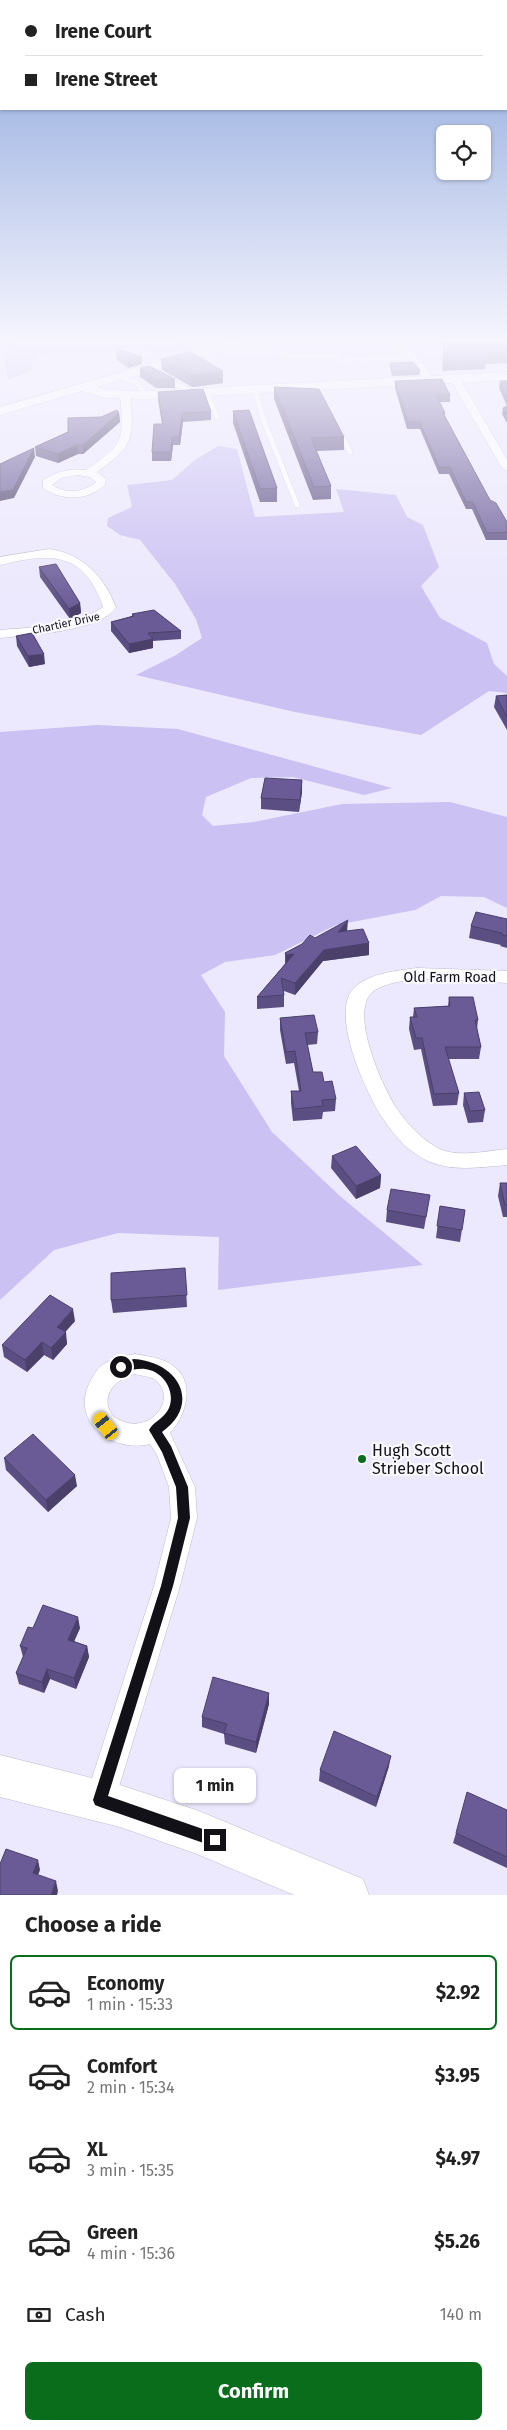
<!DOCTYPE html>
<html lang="en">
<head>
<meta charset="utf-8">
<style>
	body { margin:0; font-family:"Fira Sans",sans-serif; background:#f6f6f6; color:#222; height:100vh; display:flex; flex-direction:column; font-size:19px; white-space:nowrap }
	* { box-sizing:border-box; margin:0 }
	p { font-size:16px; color:#767676 }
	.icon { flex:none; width:28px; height:28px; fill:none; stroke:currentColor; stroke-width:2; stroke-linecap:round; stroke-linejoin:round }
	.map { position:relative; height:1895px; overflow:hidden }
	.side { display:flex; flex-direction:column; background:#fff; flex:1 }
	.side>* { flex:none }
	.hud { position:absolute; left:0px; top:0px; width:508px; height:110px; box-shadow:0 1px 4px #0004; display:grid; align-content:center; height:110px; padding:0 25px; background:#fff }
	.controls { position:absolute; left:436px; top:125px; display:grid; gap:10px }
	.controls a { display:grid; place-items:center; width:55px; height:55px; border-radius:8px; background:#fff; box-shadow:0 1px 4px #0004; font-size:25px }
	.end { position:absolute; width:22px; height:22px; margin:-11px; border:6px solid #121118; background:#fff; box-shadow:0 0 0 2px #fff }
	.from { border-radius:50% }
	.bubble { position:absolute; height:35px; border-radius:8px; background:#fff; box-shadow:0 1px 4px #0004; font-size:16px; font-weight:700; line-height:35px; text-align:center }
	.car { position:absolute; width:15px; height:30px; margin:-15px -8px; border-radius:6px; box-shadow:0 0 4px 1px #0007; background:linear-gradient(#f5c518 24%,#345 0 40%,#f5c518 0 76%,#345 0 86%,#f5c518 0) }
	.hud b { display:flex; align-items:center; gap:18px; height:48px; font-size:19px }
	.hud b+b { border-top:1px solid #e0e0e0 }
	.hud i { width:12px; height:12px; background:#222 }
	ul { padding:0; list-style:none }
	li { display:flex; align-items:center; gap:15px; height:75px; margin:0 10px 8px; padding:0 15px; border:2px solid transparent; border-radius:8px }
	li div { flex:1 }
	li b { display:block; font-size:19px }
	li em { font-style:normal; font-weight:700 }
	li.selected { border-color:#096d1b }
	li>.icon { width:45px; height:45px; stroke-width:1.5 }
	h2 { padding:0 25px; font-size:22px; line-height:60px }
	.pay { display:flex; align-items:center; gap:12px; height:55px; padding:0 25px; font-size:19px }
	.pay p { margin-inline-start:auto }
	.primary-button { display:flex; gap:10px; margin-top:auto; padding:10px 25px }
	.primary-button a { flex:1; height:58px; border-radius:8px; background:#096d1b; color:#fff; font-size:20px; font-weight:700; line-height:58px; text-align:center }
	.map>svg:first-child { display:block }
</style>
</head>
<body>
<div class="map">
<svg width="507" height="1895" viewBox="0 0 507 1895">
	<rect width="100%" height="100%" fill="#ece8fd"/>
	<g fill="#cbc1f2">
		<path d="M 11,343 L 173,343 L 195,349 L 170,357 L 136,346 L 110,353 L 56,353 L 32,361 L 33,370 L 8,380 L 5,361 Z"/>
		<path d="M 218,446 L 237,449 L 255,517 L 344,512 L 336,489 L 396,495 L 407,517 L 423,525 L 439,567 L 421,586 L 440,618 L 487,643 L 494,664 L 507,676 L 507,693 L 489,691 L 421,735 L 295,712 L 136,675 L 176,655 L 202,638 L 196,619 L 175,584 L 140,540 L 120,535 L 107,526 L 108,518 L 132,507 L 127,485 L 172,480 L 195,460 Z"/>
		<path d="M 97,725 L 178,729 L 392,788 L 364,795 L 293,777 L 251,778 L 206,797 L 202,815 L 213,826 L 254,822 L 342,804 L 450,802 L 507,817 L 507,908 L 484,897 L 441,896 L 415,910 L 336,925 L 275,955 L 225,962 L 201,975 L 225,1012 L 224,1056 L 272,1132 L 341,1197 L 423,1265 L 218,1290 L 219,1237 L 118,1233 L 54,1250 L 0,1300 L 0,732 Z"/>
	</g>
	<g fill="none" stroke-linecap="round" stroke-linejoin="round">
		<defs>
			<g id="lane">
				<path d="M 246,343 L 293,357 L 336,355 L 339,360 L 413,357"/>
				<path d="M 123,377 L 138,384 L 145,395"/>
				<path d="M 165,379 L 194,393"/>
				<path d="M 255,390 L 264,421 L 297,505"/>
				<path d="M 206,392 L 217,417"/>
				<path d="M 339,429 L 350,452"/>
			</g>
			<g id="street">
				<path d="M 392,343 C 412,343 424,365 435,380 L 433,382 L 427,382 L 410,359 Z"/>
				<path d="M 455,376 L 460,379 L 507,459 L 507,471 L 502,468 L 450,379 Z"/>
				<path d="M 125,392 L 130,395 C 134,439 134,446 97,472 L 106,479 L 105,485 C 88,501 61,501 43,488 L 43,480 C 56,472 70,468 86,470 C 124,444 124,441 120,395 ZM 78,475 L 90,477 L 96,482 C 84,493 65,494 52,485 L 61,478 Z"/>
				<path d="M 49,549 C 82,553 105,577 116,608 C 97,632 29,635 0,638 L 0,630 C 33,627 76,627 103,607 C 84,550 49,553 0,565 L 0,557 Z"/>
				<path d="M 417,968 L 507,971 L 507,983 C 473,981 404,972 375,990 C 346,1008 383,1088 397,1109 C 408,1125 424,1142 442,1150 C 460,1157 488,1151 507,1149 L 507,1165 C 481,1167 453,1172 428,1161 C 410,1153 395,1137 384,1120 C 367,1096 330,1015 353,989 C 368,973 396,971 417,968 Z"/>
				<path d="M 135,1354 C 145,1356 156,1357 165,1361 C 197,1375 189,1412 170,1433 L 195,1487 L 197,1518 L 180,1586 L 115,1800 L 111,1811 L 100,1815 L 89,1811 L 85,1800 L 154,1586 L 171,1518 L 169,1487 L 157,1455 L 150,1444 C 114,1453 71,1424 89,1384 C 92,1377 96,1370 102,1365 C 111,1359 124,1356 135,1354 ZM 135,1374 C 141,1376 149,1376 154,1379 C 182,1399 145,1442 112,1415 C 99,1395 117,1378 135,1374 Z"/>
			</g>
			<g id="secondary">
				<path d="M 222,343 L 242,343 L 240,346 L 97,387 L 107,390 L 145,391 L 507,372 L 507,380 L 145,399 L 106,398 L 82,391 L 0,415 L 0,407 Z"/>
				<path d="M 0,1755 L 120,1785 L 199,1811 L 363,1879 L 369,1895 L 294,1895 L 197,1854 L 120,1827 L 0,1797 Z"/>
			</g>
		</defs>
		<use href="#lane" stroke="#bfbbcf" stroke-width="5.5"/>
		<use href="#street" stroke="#bfbbcf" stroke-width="1"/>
		<use href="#secondary" stroke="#bfbbcf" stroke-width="1"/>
		<use href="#lane" stroke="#fff" stroke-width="5"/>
		<use href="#street" fill="#fff" fill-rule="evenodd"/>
		<use href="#secondary" fill="#fff" fill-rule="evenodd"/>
	</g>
	<g fill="#5b4e82">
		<path d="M 444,343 L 507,343 L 507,363 L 486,364 L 485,369 L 442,371 Z"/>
		<path d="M 116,353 L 142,364 L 128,368 L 117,360 Z"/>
		<path d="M 161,359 L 223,383 L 192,387 L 162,370 Z"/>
		<path d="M 390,363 L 420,370 L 419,375 L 392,376 L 390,367 Z"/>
		<path d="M 140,368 L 175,379 L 175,388 L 156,388 L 140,377 Z"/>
		<path d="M 395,381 L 450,395 L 450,402 L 439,402 L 445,413 L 445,416 L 490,500 L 507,522 L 507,540 L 486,540 L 472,509 L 466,509 L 449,474 L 439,474 L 420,429 L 407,429 L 395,388 Z"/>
		<path d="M 500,381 L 507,381 L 507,423 L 502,414 L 503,408 L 507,406 L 499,388 Z"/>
		<path d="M 274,387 L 344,437 L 344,450 L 316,451 L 331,486 L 331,499 L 313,500 L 274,399 Z"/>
		<path d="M 158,392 L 211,412 L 211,420 L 183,422 L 180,445 L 173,445 L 171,461 L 152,461 L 152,452 L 162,424 L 158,400 Z"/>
		<path d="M 233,411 L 277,488 L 277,502 L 260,502 L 233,423 Z"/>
		<path d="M 119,413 L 120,422 L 83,454 L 78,454 L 58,463 L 36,456 L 35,447 L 101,417 Z"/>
		<path d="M 39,567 L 80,603 L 81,613 L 70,619 L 40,577 Z"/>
		<path d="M 132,614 L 181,631 L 181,639 L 153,641 L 153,648 L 129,653 L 111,631 L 111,622 L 132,616 Z"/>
		<path d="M 16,636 L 45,664 L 29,667 L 17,646 Z"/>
		<path d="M 507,695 L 507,730 L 494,707 L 496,696 Z"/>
		<path d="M 302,780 L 302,792 L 299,812 L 261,809 L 261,798 Z"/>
		<path d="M 507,919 L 507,948 L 500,946 L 501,945 L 469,938 L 471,926 Z"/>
		<path d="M 347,931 L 369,943 L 369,955 L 323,961 L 295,995 L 284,991 L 284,1007 L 257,1009 L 257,997 L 285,964 L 285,953 L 315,938 Z"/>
		<path d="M 449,997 L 478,1020 L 477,1029 L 481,1047 L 479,1059 L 448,1059 L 459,1093 L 457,1105 L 433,1106 L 421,1049 L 414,1050 L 409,1029 L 410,1017 L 413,1017 L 414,1008 L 448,1006 Z"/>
		<path d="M 280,1018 L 318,1032 L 317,1044 L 307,1045 L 313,1072 L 324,1082 L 336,1099 L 335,1111 L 323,1112 L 322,1119 L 293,1121 L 291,1103 L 291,1091 L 299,1091 L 294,1063 L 286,1064 L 280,1030 Z"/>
		<path d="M 464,1093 L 485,1110 L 483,1122 L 468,1123 L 463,1105 Z"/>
		<path d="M 332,1156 L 381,1175 L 380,1188 L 356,1199 L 331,1168 Z"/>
		<path d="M 500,1183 L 507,1183 L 507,1217 L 503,1217 L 498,1196 Z"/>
		<path d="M 440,1206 L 465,1210 L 460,1242 L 436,1238 Z"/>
		<path d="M 428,1207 L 424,1229 L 386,1222 L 387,1210 Z"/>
		<path d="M 185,1268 L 187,1307 L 113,1313 L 111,1300 Z"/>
		<path d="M 75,1321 L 65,1332 L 67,1344 L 53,1360 L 44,1355 L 27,1372 L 4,1357 L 2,1345 Z"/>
		<path d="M 4,1458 L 77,1486 L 48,1512 L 6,1470 Z"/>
		<path d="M 33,1628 L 80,1628 L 74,1641 L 87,1646 L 89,1657 L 76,1689 L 50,1679 L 44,1693 L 19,1684 L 16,1673 L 23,1657 L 20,1646 Z"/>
		<path d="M 269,1693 L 269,1704 L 256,1753 L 225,1744 L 224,1734 L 202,1727 L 202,1717 Z"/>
		<path d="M 389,1766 L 376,1807 L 319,1781 L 320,1770 Z"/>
		<path d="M 507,1810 L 507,1868 L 453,1843 L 456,1833 Z"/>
	</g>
	<g fill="#4a406a">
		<path d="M 142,357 L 142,364 L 128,368 L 128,361 Z"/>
		<path d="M 223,371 L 223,383 L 192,387 L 191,375 Z"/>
		<path d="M 119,413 L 120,422 L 83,454 L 83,445 Z"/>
		<path d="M 182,413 L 183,422 L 180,445 L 179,437 Z"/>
		<path d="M 172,437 L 173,445 L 171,461 L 171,452 Z"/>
		<path d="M 77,445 L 78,454 L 58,463 L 58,454 Z"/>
		<path d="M 34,448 L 35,457 L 14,498 L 0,501 L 0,492 Z"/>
		<path d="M 80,603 L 81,613 L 70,619 L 69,609 Z"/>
		<path d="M 153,639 L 153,648 L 129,653 L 129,644 Z"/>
		<path d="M 44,654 L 45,664 L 29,667 L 28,656 Z"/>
		<path d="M 302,780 L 302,792 L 299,812 L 300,800 Z"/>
		<path d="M 348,920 L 347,932 L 338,932 Z"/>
		<path d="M 369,943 L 369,955 L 323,961 L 295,995 L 295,983 L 324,950 Z"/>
		<path d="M 294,954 L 286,967 L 286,955 Z"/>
		<path d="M 381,1175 L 380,1188 L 356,1199 L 356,1186 Z"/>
		<path d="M 73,1309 L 75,1321 L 59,1339 L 57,1327 Z"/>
		<path d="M 66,1332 L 67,1344 L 53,1360 L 51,1348 Z"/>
		<path d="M 42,1342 L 44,1355 L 27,1372 L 25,1360 Z"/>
		<path d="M 75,1475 L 77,1486 L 48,1512 L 46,1500 Z"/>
		<path d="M 78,1617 L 80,1628 L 70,1651 L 68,1640 Z"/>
		<path d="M 87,1646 L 89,1657 L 76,1689 L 74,1678 Z"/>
		<path d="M 47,1669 L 50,1679 L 44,1693 L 42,1682 Z"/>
		<path d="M 269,1693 L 269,1704 L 256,1753 L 256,1742 Z"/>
		<path d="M 391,1756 L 389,1766 L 376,1807 L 377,1797 Z"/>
		<path d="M 38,1860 L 40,1870 L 35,1883 L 33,1873 Z"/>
		<path d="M 56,1881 L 58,1891 L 57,1895 L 51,1895 Z"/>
	</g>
	<g fill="#6a5b97" stroke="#4a406a">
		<path d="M 444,343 L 507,343 L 507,354 L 486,355 L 486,359 L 443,361 Z"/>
		<path d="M 119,349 L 142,357 L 128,361 L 116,353 Z"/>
		<path d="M 191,352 L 223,371 L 191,375 L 161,359 Z"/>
		<path d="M 413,362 L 420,370 L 392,372 L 390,363 Z"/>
		<path d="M 149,366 L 175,379 L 156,380 L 140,368 Z"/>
		<path d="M 442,379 L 450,395 L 436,395 L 445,413 L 443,413 L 490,500 L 496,503 L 507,522 L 507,532 L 487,533 L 473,502 L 466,502 L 450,467 L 439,467 L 420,422 L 408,422 L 395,381 Z"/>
		<path d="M 500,381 L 507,381 L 507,398 Z"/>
		<path d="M 274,387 L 319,389 L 344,437 L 311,438 L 331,486 L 314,487 Z"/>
		<path d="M 203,389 L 211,412 L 182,413 L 179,437 L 172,437 L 171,452 L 152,452 L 154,424 L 163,424 L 158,392 Z"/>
		<path d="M 507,406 L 507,415 L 503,408 Z"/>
		<path d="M 117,410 L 119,413 L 83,445 L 77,445 L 58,454 L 35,447 L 68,432 L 68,418 L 101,417 Z"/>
		<path d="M 249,410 L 277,488 L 260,489 L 233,411 Z"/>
		<path d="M 34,448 L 13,490 L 0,492 L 0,464 Z"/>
		<path d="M 56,564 L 80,603 L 69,609 L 39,567 Z"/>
		<path d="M 154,610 L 181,631 L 148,633 L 153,639 L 129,644 L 111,622 L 134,616 L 132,614 Z"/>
		<path d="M 32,633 L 44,654 L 28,656 L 16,636 Z"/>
		<path d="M 507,695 L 507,717 L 496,696 Z"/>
		<path d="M 265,778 L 302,780 L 300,800 L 261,798 Z"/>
		<path d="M 476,912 L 507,919 L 507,936 L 502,935 L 502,933 L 471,926 Z"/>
		<path d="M 348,920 L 338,932 L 363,929 L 369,943 L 324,950 L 295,983 L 281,978 L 284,995 L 257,997 L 294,954 L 286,955 L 285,953 L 302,944 L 310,935 L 315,938 Z"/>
		<path d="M 449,997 L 473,997 L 478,1020 L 475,1020 L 481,1047 L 445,1047 L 459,1093 L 434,1094 L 422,1038 L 416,1038 L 410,1017 L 417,1017 L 414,1008 L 450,1006 Z"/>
		<path d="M 314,1015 L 318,1032 L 305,1033 L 313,1072 L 322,1072 L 324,1082 L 332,1081 L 336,1099 L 322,1100 L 323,1106 L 294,1109 L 291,1091 L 301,1091 L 295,1051 L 286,1052 L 280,1018 Z"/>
		<path d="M 479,1092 L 485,1110 L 470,1111 L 464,1093 Z"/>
		<path d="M 356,1146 L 381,1175 L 356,1186 L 332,1156 Z"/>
		<path d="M 500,1183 L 507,1183 L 507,1205 L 505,1205 Z"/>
		<path d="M 391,1189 L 430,1195 L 426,1217 L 387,1210 Z"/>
		<path d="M 440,1206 L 465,1210 L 462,1230 L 437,1226 Z"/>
		<path d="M 185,1268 L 187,1295 L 111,1300 L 111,1273 Z"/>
		<path d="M 50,1295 L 73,1309 L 57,1327 L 66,1332 L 51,1348 L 42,1342 L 25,1360 L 2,1345 Z"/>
		<path d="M 33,1434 L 75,1475 L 46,1500 L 4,1458 Z"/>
		<path d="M 43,1605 L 78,1617 L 68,1640 L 87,1646 L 74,1678 L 47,1669 L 42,1682 L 16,1673 L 27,1648 L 20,1646 L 28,1627 L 33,1628 Z"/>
		<path d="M 213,1677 L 269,1693 L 256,1742 L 224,1733 L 227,1724 L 202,1717 Z"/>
		<path d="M 334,1731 L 391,1756 L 377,1797 L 320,1770 Z"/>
		<path d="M 467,1792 L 507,1810 L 507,1857 L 456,1833 Z"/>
		<path d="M 6,1849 L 38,1860 L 33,1873 L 56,1881 L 51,1895 L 0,1895 L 0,1864 Z"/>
	</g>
	<linearGradient id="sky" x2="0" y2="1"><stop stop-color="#87a2da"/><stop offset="0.56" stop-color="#f6f5fe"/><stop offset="1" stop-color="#f6f5fe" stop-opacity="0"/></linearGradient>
	<rect width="507" height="608" fill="url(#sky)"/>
	<path fill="#121118" d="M 134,1359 C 178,1362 202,1403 162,1432 L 171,1446 L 188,1487 L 190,1518 L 173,1586 L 108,1796 L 220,1835 L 222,1840 L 220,1845 L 215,1847 L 100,1807 L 95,1805 L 93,1800 L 161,1586 L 178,1518 L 176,1487 L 162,1452 L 149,1430 C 153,1422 163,1419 168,1410 C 177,1393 164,1371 145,1369 C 136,1368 125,1373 117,1370 L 117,1364 Z"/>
	<circle fill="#096d1b" stroke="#f9f8fc" stroke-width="2" cx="362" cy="1459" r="5"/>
	<g text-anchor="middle" stroke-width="4.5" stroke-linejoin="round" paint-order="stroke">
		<g font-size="11" fill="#121118" stroke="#f9f8fc">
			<text transform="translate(66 623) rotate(-12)" y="4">Chartier Drive</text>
		</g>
		<g font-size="14" fill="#121118" stroke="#f9f8fc">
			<text x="450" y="982">Old Farm Road</text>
		</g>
		<g font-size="16" fill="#121118" stroke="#f9f8fc" text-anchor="start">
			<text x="372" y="1456">Hugh Scott<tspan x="372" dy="18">Strieber School</tspan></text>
		</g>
	</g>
</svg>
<div class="controls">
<a><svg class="icon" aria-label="locate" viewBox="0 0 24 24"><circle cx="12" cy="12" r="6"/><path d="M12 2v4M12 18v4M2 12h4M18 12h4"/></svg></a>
</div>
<i class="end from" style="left:121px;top:1367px"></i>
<i class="end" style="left:215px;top:1840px"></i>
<div class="bubble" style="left:174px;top:1768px;width:82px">1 min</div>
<i class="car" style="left:106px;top:1426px;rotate:322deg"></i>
<div class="hud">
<b><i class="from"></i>Irene Court</b>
<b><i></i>Irene Street</b>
</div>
</div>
<section class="side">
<h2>Choose a ride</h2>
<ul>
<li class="selected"><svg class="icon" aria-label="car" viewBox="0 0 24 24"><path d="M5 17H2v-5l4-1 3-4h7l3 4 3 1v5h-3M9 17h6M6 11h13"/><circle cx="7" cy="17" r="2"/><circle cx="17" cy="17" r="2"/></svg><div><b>Economy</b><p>1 min · 15:33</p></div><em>$2.92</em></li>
<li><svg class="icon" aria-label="car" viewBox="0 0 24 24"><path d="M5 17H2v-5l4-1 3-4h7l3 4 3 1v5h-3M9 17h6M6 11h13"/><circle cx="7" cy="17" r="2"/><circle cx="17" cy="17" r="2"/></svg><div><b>Comfort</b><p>2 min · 15:34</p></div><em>$3.95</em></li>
<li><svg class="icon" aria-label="car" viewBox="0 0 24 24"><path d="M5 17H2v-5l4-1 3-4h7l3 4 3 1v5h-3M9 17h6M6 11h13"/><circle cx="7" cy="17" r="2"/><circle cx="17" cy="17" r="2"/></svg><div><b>XL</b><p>3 min · 15:35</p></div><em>$4.97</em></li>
<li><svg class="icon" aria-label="car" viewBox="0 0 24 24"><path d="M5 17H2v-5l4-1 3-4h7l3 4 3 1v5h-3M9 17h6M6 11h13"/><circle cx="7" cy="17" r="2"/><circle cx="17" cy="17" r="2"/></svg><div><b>Green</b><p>4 min · 15:36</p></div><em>$5.26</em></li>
</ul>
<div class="pay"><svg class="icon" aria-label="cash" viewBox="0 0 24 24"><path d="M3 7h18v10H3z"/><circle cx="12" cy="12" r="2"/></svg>Cash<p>140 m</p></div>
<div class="primary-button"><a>Confirm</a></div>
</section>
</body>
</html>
